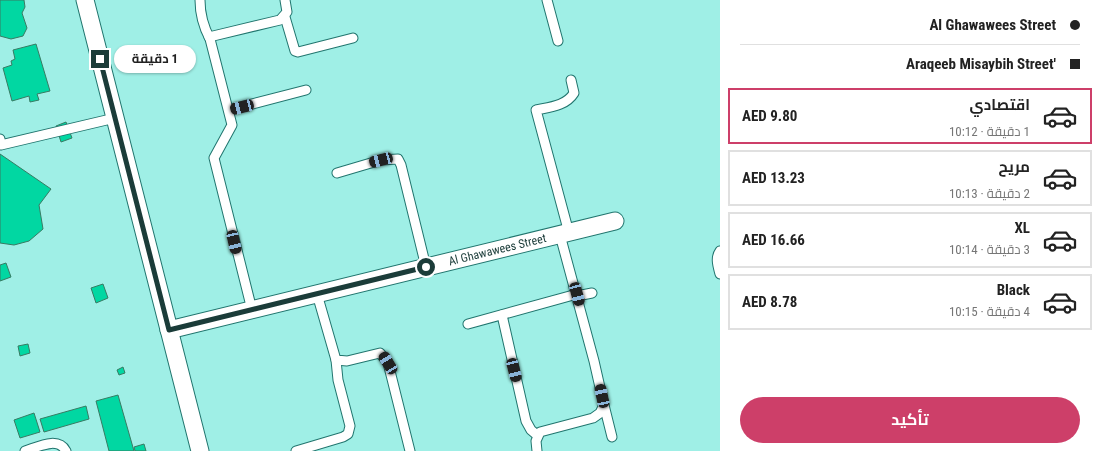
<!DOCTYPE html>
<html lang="ar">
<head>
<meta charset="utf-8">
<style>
	body { margin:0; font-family:"Roboto Condensed",Cairo,sans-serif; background:#f6f6f6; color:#222; direction:rtl; height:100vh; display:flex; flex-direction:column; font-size:15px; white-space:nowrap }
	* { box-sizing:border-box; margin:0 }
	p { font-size:13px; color:#767676 }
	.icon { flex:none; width:22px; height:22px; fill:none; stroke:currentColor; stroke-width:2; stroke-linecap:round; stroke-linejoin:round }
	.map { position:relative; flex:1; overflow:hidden; direction:ltr }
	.panel { display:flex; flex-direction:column; background:#fff; width:380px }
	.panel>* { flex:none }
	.hud { display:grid; align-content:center; height:88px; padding:0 20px; background:#fff }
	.end { position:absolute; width:18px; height:18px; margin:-9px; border:5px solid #1b3c39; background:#fff; box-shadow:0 0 0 2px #fff }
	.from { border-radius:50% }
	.bubble { position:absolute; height:28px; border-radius:14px; background:#fff; box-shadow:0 1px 3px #0004; font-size:13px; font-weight:700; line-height:28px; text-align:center; direction:rtl }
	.car { position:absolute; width:12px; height:24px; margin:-12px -6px; border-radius:5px; box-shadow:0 0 3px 1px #0007; background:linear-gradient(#222 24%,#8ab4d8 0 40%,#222 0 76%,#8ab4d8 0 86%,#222 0) }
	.hud b { display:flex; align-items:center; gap:14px; height:38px; font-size:15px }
	.hud b+b { border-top:1px solid #e0e0e0 }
	.hud i { width:10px; height:10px; background:#222 }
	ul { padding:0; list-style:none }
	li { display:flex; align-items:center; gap:12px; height:56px; margin:0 8px 6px; padding:0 12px; border:2px solid #e0e0e0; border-radius:0px }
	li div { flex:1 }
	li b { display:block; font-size:15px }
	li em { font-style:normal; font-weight:700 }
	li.selected { border-color:#cd3f69 }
	li>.icon { width:36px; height:36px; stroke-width:1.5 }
	.primary-button { display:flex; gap:8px; margin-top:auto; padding:8px 20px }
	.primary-button a { flex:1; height:46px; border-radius:24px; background:#cd3f69; color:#fff; font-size:16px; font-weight:700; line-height:46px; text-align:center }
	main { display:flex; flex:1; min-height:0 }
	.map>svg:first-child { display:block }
</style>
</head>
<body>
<main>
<section class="panel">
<div class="hud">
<b><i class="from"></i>Al Ghawawees Street</b>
<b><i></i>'Araqeeb Misaybih Street</b>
</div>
<ul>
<li class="selected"><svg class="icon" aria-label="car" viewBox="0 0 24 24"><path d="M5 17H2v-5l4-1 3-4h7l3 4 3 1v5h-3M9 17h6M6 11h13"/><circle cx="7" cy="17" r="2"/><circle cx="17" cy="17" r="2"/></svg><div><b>اقتصادي</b><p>1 دقيقة · 10:12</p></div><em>AED 9.80</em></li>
<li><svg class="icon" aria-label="car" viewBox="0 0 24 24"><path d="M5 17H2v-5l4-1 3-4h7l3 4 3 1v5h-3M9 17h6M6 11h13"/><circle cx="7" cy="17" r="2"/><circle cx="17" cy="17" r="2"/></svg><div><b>مريح</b><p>2 دقيقة · 10:13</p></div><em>AED 13.23</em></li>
<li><svg class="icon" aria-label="car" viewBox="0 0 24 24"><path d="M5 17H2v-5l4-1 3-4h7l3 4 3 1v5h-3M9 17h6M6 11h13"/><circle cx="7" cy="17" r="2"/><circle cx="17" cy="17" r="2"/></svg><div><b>XL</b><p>3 دقيقة · 10:14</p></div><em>AED 16.66</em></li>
<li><svg class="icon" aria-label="car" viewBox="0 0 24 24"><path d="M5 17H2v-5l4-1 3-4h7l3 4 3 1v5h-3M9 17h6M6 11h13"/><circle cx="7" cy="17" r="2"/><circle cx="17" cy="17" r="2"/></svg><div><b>Black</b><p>4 دقيقة · 10:15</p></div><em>AED 8.78</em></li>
</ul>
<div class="primary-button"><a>تأكيد</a></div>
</section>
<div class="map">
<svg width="720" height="451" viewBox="0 0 720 451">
	<rect width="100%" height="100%" fill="#9fefe6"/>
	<g fill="#01d7a2" stroke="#387b63">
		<path d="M 0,0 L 24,0 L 25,7 L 22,13 L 27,28 L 23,36 L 11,39 L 0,36 Z"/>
		<path d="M 36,44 L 50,91 L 37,94 L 39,100 L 30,102 L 29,96 L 12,101 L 3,68 L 12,65 L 11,61 L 15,59 L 13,50 Z"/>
		<path d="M 66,122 L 72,138 L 61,142 L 56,126 Z"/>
		<path d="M 0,154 L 51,189 L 39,205 L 43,229 L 29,241 L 14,245 L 0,243 Z"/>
		<path d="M 6,263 L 11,277 L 0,281 L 0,265 Z"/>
		<path d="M 103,284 L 108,298 L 96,303 L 91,288 Z"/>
		<path d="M 28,344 L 30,353 L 20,356 L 18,346 Z"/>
		<path d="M 123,367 L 125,373 L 119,375 L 117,370 Z"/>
		<path d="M 118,395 L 134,451 L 109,451 L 96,401 Z"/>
		<path d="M 86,406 L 89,419 L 44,432 L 40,419 Z"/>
		<path d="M 34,413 L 40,432 L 20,438 L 14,420 Z"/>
		<path d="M 144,444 L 146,451 L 135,451 L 134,447 Z"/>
	</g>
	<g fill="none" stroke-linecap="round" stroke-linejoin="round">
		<defs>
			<g id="service">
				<path d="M 200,0 C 200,14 203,26 210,39 L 232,125 L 214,158 L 252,310"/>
				<path d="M 547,0 L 558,41"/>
				<path d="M 285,17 L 295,51 L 298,52 L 353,38"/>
				<path d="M 209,37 L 280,20 L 287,12 L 285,0"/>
				<path d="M 229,110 L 306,90"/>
				<path d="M 0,139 L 1,145 L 115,118"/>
				<path d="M 337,173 L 381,160 L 398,159 L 401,165 L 426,267"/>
				<path d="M 569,233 L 536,110 C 550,107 566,106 574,93 L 571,80"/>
				<path d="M 720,251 C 715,258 718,266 720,274"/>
				<path d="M 317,294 L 336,360 L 347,361 L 380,353 L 388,363 L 410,451"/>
				<path d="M 502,315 L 526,421 L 531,430 L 537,435"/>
				<path d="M 468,324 L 577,294 L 582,295 L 592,293"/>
				<path d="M 604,405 L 612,437"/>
				<path d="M 25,451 C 38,447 58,436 66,451"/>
				<path d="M 296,451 L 343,437 L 348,434 L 350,426 L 338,380 L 336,360"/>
				<path d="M 537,451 L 536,441 L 540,432 L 593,418 L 600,413 L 604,405 L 594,361 L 560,235"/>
			</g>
			<g id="minor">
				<path d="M 85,0 L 200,451"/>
				<path id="s1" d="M 169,330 L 615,221"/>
			</g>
		</defs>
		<use href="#service" stroke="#21756e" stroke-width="11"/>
		<use href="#minor" stroke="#21756e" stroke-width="19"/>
		<use href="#service" stroke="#fff" stroke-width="9"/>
		<use href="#minor" stroke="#fff" stroke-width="17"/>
	</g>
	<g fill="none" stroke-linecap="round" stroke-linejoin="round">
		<path stroke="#1b3c39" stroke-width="5" d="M 100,59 L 169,330 L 426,267"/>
	</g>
	<g text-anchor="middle" stroke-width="3" stroke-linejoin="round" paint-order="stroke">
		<g font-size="12" fill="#1b3c39" stroke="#9fefe6">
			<text dy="4" stroke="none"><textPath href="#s1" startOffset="338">Al Ghawawees Street</textPath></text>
		</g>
	</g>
</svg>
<i class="end from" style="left:426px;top:267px"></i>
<i class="end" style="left:100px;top:59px"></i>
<div class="bubble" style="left:114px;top:45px;width:82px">1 دقيقة</div>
<i class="car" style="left:242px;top:107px;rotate:256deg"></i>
<i class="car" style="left:381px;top:160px;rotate:255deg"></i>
<i class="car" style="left:234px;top:242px;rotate:167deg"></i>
<i class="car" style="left:577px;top:294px;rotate:165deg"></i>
<i class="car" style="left:388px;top:363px;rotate:329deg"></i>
<i class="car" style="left:514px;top:370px;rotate:166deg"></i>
<i class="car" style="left:602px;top:396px;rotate:348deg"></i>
</div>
</main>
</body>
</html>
